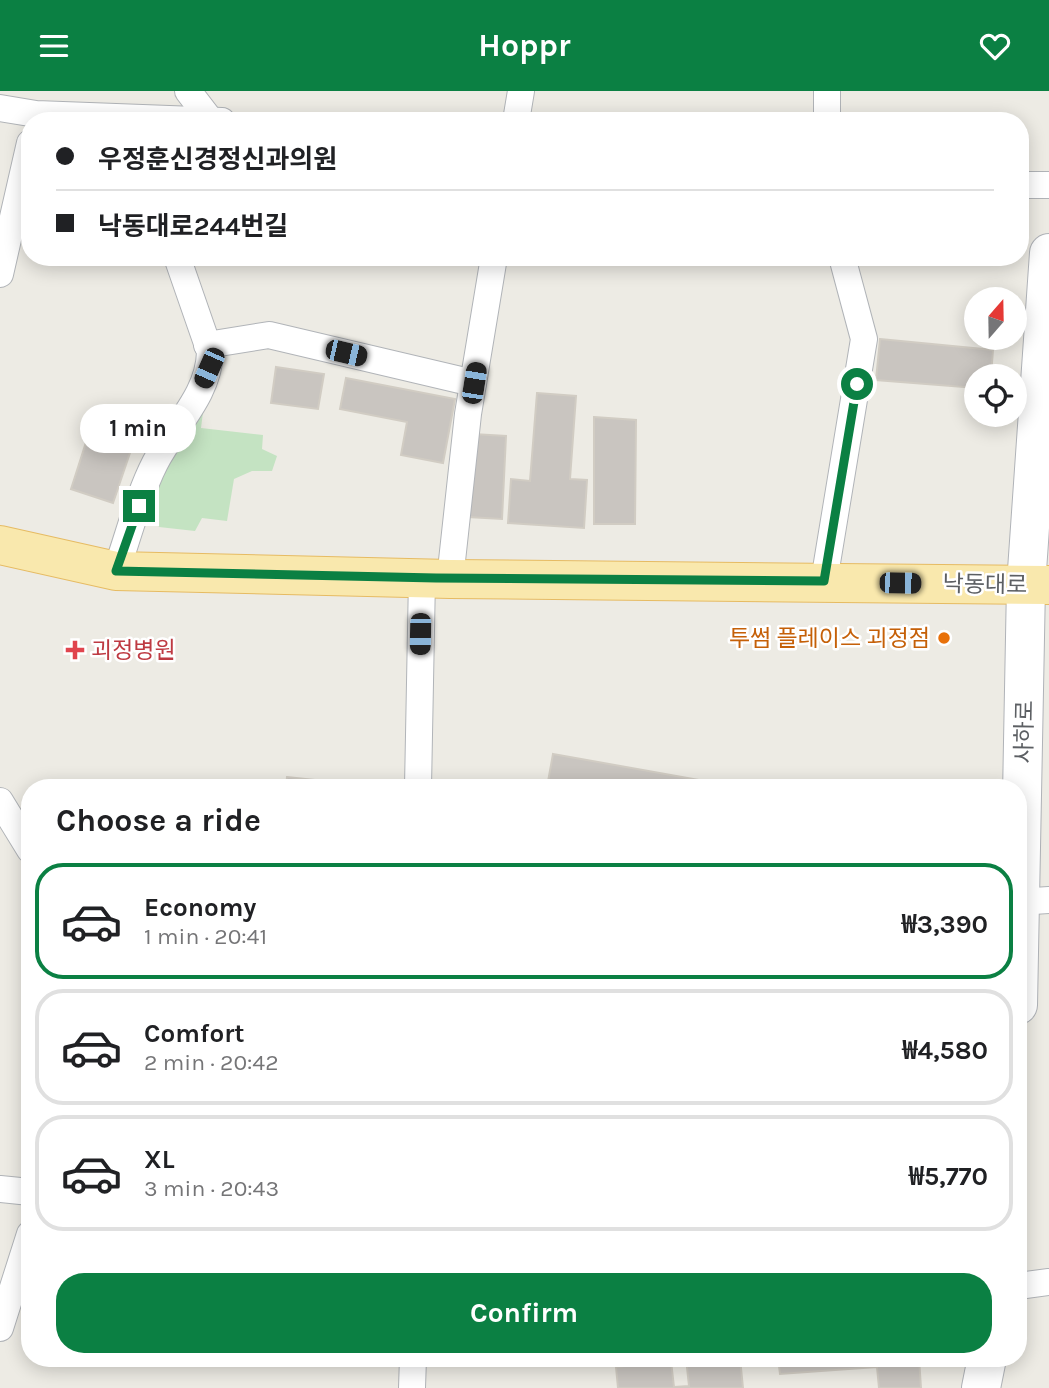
<!DOCTYPE html>
<html lang="en">
<head>
<meta charset="utf-8">
<style>
	body { margin:0; font-family:Karla,"Noto Sans KR",sans-serif; background:#f6f6f6; color:#202124; height:100vh; display:flex; flex-direction:column; font-size:26px; white-space:nowrap }
	* { box-sizing:border-box; margin:0 }
	p { font-size:23px; color:#757577 }
	.icon { flex:none; width:38px; height:38px; fill:none; stroke:currentColor; stroke-width:2; stroke-linecap:round; stroke-linejoin:round }
	.map { position:relative; flex:1; overflow:hidden }
	.panel { position:absolute; left:21px; top:688px; width:1006px; height:588px; display:flex; flex-direction:column; background:#fff; border-radius:28px; box-shadow:0 4px 18px #0003 }
	.panel>* { flex:none }
	.banner { position:absolute; left:21px; top:21px; width:1008px; height:154px; border-radius:28px; box-shadow:0 4px 18px #0003; display:grid; align-content:center; height:154px; padding:0 35px; background:#fff }
	.needle { width:46px; rotate:20deg }
	.controls { position:absolute; left:964px; top:196px; display:grid; gap:14px }
	.controls a { display:grid; place-items:center; width:63px; height:63px; border-radius:50%; background:#fff; box-shadow:0 4px 18px #0003; font-size:35px }
	.end { position:absolute; width:32px; height:32px; margin:-16px; border:9px solid #0b8043; background:#fff; box-shadow:0 0 0 4px #fff }
	.from { border-radius:50% }
	.bubble { position:absolute; height:49px; border-radius:24px; background:#fff; box-shadow:0 4px 18px #0003; font-size:23px; font-weight:700; line-height:49px; text-align:center }
	.car { position:absolute; width:21px; height:42px; margin:-21px -10px; border-radius:9px; box-shadow:0 0 5px 2px #0007; background:linear-gradient(#222 24%,#8ab4d8 0 40%,#222 0 76%,#8ab4d8 0 86%,#222 0) }
	.banner b { display:flex; align-items:center; gap:24px; height:66px; font-size:26px }
	.banner b+b { border-top:2px solid #e0e0e0 }
	.banner i { width:18px; height:18px; background:#202124 }
	ul { padding:0; list-style:none }
	li { display:flex; align-items:center; gap:21px; height:116px; margin:0 14px 10px; padding:0 21px; border:4px solid #e0e0e0; border-radius:28px }
	li div { flex:1 }
	li b { display:block; font-size:26px }
	li em { font-style:normal; font-weight:700 }
	li.selected { border-color:#0b8043 }
	li>.icon { width:63px; height:63px; stroke-width:1.5 }
	h2 { padding:0 35px; font-size:32px; line-height:84px }
	.action { display:flex; gap:14px; margin-top:auto; padding:14px 35px }
	.action a { flex:1; height:80px; border-radius:28px; background:#0b8043; color:#fff; font-size:28px; font-weight:700; line-height:80px; text-align:center }
	header { display:flex; justify-content:space-between; align-items:center; height:91px; padding:0 35px; background:#0b8043; color:#fff; font-size:32px; font-weight:700 }
	.map>svg:first-child { display:block }
</style>
</head>
<body>
<header><svg class="icon" aria-label="menu" viewBox="0 0 24 24"><path d="M4 6h16M4 12h16M4 18h16"/></svg>Hoppr<svg class="icon" aria-label="heart" viewBox="0 0 24 24"><path d="M12 20l-8-8c-3-5 5-10 8-4 3-6 11-1 8 4z"/></svg></header>
<div class="map">
<svg width="1049" height="1297" viewBox="0 0 1049 1297">
	<rect width="100%" height="100%" fill="#edebe4"/>
	<path fill="#c4e3c2" d="M 197,320 L 203,321 L 201,337 L 263,344 L 262,358 L 277,365 L 272,380 L 252,380 L 234,388 L 227,430 L 202,427 L 195,440 L 159,436 L 151,419 L 152,398 Z"/>
	<g fill="#c9c5c0" stroke="#d1ccc3" stroke-width="2">
		<path d="M 880,248 L 993,259 L 991,285 L 976,285 L 976,297 L 876,289 Z"/>
		<path d="M 276,276 L 324,283 L 318,318 L 271,312 Z"/>
		<path d="M 346,287 L 455,308 L 443,372 L 401,364 L 407,331 L 340,318 Z"/>
		<path d="M 537,302 L 576,305 L 570,388 L 587,389 L 584,437 L 508,432 L 511,388 L 530,390 Z"/>
		<path d="M 594,326 L 636,329 L 635,433 L 594,433 Z"/>
		<path d="M 473,343 L 506,345 L 502,428 L 468,426 Z"/>
		<path d="M 88,345 L 131,359 L 113,412 L 71,398 Z"/>
		<path d="M 553,663 L 733,695 L 733,696 L 547,696 Z"/>
		<path d="M 287,686 L 323,690 L 322,696 L 286,696 Z"/>
		<path d="M 686,1267 L 740,1267 L 743,1297 L 618,1297 L 616,1276 L 671,1270 L 674,1296 L 689,1295 Z"/>
		<path d="M 778,1267 L 919,1267 L 921,1297 L 879,1297 L 877,1276 L 780,1283 Z"/>
	</g>
	<g fill="none" stroke-linecap="round" stroke-linejoin="round">
		<defs>
			<g id="street">
				<path d="M 188,0 L 211,30"/>
				<path d="M 827,0 L 827,30"/>
				<path d="M 0,17 L 36,23 L 222,30"/>
				<path d="M 516,30 L 521,0"/>
				<path d="M 1020,94 L 1049,94"/>
				<path d="M 0,183 L 30,52"/>
				<path d="M 207,254 L 269,244 L 473,292"/>
				<path d="M 116,480 C 129,444 138,405 155,372 C 174,335 209,304 210,261 L 177,166"/>
				<path d="M 450,488 L 468,323 L 494,166"/>
				<path d="M 824,490 L 864,248 L 842,166"/>
				<path d="M 418,696 L 422,487"/>
				<path d="M 0,710 L 30,759"/>
				<path d="M 1018,811 L 1049,809"/>
				<path d="M 0,1098 L 30,1101"/>
				<path d="M 1018,1195 L 1049,1191"/>
				<path d="M 0,1237 L 30,1143"/>
				<path d="M 412,1297 L 413,1267"/>
			</g>
			<g id="secondary">
				<path d="M 1018,914 L 1026,494 L 1049,162"/>
				<path d="M 981,1297 L 987,1267"/>
			</g>
			<path id="primary" d="M 0,454 L 116,480 L 450,488 L 1049,494"/>
		</defs>
		<use href="#street" stroke="#b1b4b8" stroke-width="28"/>
		<use href="#secondary" stroke="#b0b3b8" stroke-width="40"/>
		<use href="#primary" stroke="#e6bb63" stroke-width="40"/>
		<use href="#street" stroke="#fff" stroke-width="26"/>
		<use href="#secondary" stroke="#fff" stroke-width="38"/>
		<use href="#primary" stroke="#f9e8ad" stroke-width="38"/>
	</g>
	<g fill="none" stroke-linecap="round" stroke-linejoin="round">
		<path stroke="#0b8043" stroke-width="9" d="M 139,415 L 116,480 L 436,487 L 824,490 L 857,293"/>
	</g>
	<circle fill="#e8710a" stroke="#fff" stroke-width="2.5" cx="944" cy="547" r="7"/>
	<path fill="#e0444e" stroke="#fff" stroke-width="2.5" d="M71.5 548.5h7v7h7v7h-7v7h-7v-7h-7v-7h7z"/>
	<g text-anchor="middle" stroke-width="5" stroke-linejoin="round" paint-order="stroke">
		<g font-size="23" fill="#5c5f63" stroke="#fff">
			<text transform="translate(985 493) rotate(1)" y="8">낙동대로</text>
			<text transform="translate(1024 641) rotate(-89)" y="8">사하로</text>
		</g>
		<g font-size="23" fill="#c56008" stroke="#fff" text-anchor="end">
			<text x="930" y="555">투썸 플레이스 괴정점</text>
		</g>
		<g font-size="23" fill="#be3a42" stroke="#fff" text-anchor="start">
			<text x="91" y="567">괴정병원</text>
		</g>
	</g>
</svg>
<div class="controls">
<a><svg class="needle" viewBox="-14 -14 28 28"><path d="M0-13l5 13h-10z" fill="#e53935"/><path d="M0 13l5-13h-10z" fill="#757577"/></svg></a>
<a><svg class="icon" aria-label="locate" viewBox="0 0 24 24"><circle cx="12" cy="12" r="6"/><path d="M12 2v4M12 18v4M2 12h4M18 12h4"/></svg></a>
</div>
<i class="end from" style="left:857px;top:293px"></i>
<i class="end" style="left:139px;top:415px"></i>
<div class="bubble" style="left:80px;top:313px;width:116px">1 min</div>
<i class="car" style="left:346px;top:262px;rotate:103deg"></i>
<i class="car" style="left:209px;top:277px;rotate:204deg"></i>
<i class="car" style="left:474px;top:292px;rotate:9deg"></i>
<i class="car" style="left:900px;top:492px;rotate:91deg"></i>
<i class="car" style="left:420px;top:543px;rotate:181deg"></i>
<div class="banner">
<b><i class="from"></i>우정훈신경정신과의원</b>
<b><i></i>낙동대로244번길</b>
</div>
<section class="panel">
<h2>Choose a ride</h2>
<ul>
<li class="selected"><svg class="icon" aria-label="car" viewBox="0 0 24 24"><path d="M5 17H2v-5l4-1 3-4h7l3 4 3 1v5h-3M9 17h6M6 11h13"/><circle cx="7" cy="17" r="2"/><circle cx="17" cy="17" r="2"/></svg><div><b>Economy</b><p>1 min · 20:41</p></div><em>₩3,390</em></li>
<li><svg class="icon" aria-label="car" viewBox="0 0 24 24"><path d="M5 17H2v-5l4-1 3-4h7l3 4 3 1v5h-3M9 17h6M6 11h13"/><circle cx="7" cy="17" r="2"/><circle cx="17" cy="17" r="2"/></svg><div><b>Comfort</b><p>2 min · 20:42</p></div><em>₩4,580</em></li>
<li><svg class="icon" aria-label="car" viewBox="0 0 24 24"><path d="M5 17H2v-5l4-1 3-4h7l3 4 3 1v5h-3M9 17h6M6 11h13"/><circle cx="7" cy="17" r="2"/><circle cx="17" cy="17" r="2"/></svg><div><b>XL</b><p>3 min · 20:43</p></div><em>₩5,770</em></li>
</ul>
<div class="action"><a>Confirm</a></div>
</section>
</div>
</body>
</html>
